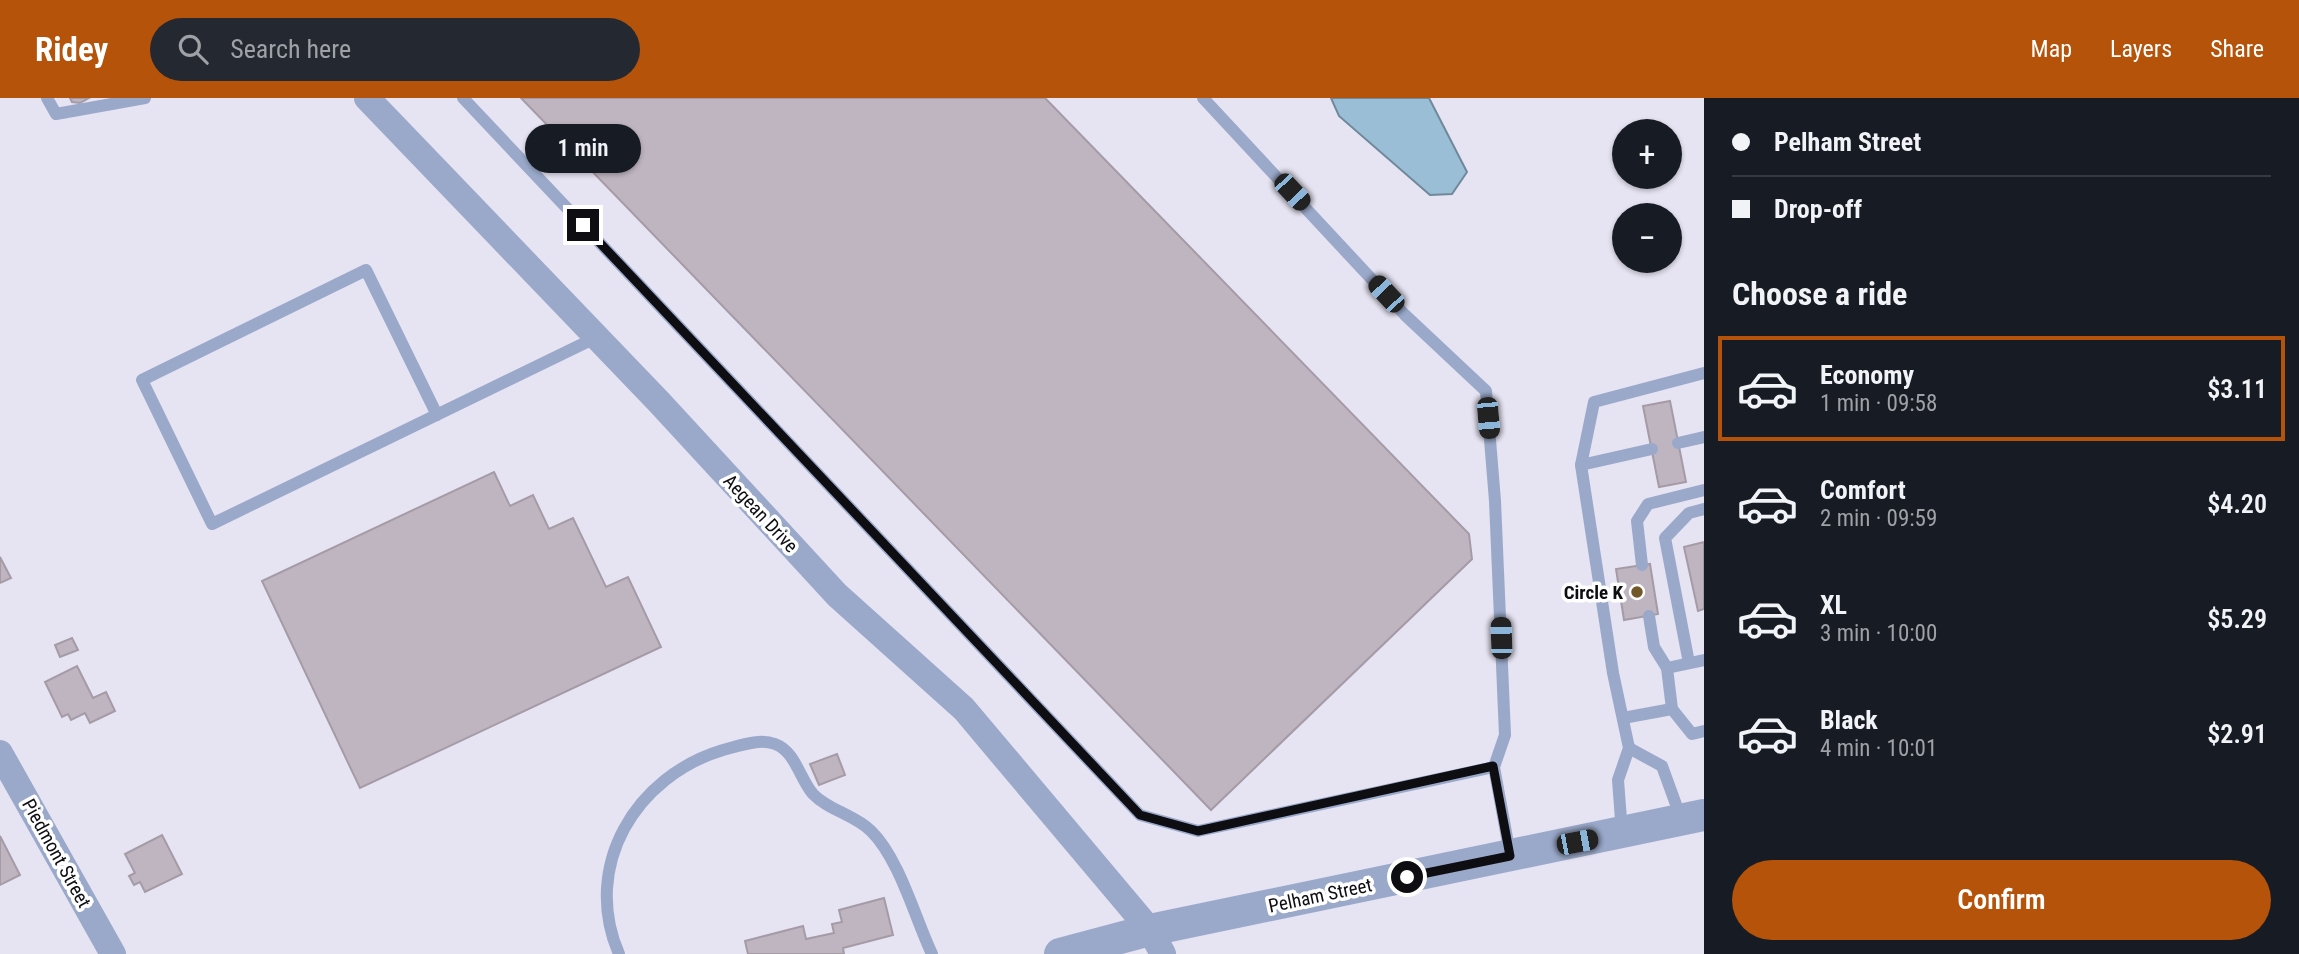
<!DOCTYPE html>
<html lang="en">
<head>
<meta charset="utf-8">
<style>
	body { margin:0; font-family:"Roboto Condensed",sans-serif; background:#242831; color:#f1f3f6; height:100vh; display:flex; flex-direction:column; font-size:26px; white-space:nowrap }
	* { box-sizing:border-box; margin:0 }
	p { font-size:23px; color:#9ea1a6 }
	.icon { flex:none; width:38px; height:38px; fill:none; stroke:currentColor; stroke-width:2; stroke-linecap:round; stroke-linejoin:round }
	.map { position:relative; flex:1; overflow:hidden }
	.panel { display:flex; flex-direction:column; background:#171b24; width:595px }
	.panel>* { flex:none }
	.top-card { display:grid; align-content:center; height:154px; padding:0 28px; background:#171b24 }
	.buttons { position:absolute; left:1612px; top:21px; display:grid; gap:14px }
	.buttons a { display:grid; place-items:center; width:70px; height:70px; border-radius:50%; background:#171b24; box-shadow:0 2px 5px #0004; font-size:35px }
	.end { position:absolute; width:32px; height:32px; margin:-16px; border:9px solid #0e0d12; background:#fff; box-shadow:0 0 0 4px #fff }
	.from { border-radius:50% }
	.bubble { position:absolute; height:49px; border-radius:24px; background:#171b24; box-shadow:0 2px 5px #0004; font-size:23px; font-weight:600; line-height:49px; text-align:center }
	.car { position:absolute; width:21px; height:42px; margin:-21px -10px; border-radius:9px; box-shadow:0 0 5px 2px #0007; background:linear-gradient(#222 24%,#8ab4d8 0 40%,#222 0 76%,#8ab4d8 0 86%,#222 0) }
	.top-card b { display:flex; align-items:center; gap:24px; height:66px; font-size:26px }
	.top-card b+b { border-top:2px solid #363941 }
	.top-card i { width:18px; height:18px; background:#f1f3f6 }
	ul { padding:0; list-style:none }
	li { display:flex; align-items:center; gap:21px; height:105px; margin:0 14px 10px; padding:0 14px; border:4px solid transparent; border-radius:0px }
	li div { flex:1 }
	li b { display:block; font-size:26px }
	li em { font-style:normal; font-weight:600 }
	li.selected { border-color:#b45309 }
	li>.icon { width:63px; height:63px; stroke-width:1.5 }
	h2 { padding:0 28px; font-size:32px; line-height:84px }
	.cta { display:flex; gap:14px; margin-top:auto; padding:14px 28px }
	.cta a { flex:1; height:80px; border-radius:42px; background:#b45309; color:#fff; font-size:28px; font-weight:600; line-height:80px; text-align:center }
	header { display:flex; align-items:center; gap:42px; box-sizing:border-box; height:98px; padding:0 35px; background:#b45309; color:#fff }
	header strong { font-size:33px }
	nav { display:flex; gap:38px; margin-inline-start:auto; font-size:24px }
	.search { width:490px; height:63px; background:#242831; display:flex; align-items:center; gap:18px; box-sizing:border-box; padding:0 24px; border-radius:38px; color:#9ea1a6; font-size:26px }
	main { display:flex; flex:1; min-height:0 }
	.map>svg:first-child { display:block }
</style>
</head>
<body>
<header>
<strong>Ridey</strong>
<div class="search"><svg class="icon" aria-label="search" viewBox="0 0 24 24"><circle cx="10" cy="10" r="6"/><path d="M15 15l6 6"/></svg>Search here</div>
<nav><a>Map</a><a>Layers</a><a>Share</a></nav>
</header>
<main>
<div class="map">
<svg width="1704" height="856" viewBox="0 0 1704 856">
	<rect width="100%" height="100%" fill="#e6e3f2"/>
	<path fill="#99bed6" stroke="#6f899b" stroke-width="2" d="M 1331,0 L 1429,0 L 1467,74 L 1452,96 L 1430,97 L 1339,18 Z"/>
	<g fill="#bfb5c0" stroke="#a59ba6" stroke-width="2">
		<path d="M 70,0 L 89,0 L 80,5 L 72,4 Z"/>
		<path d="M 521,0 L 1045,0 L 1469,436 L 1472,461 L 1211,712 Z"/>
		<path d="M 1670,303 L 1686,384 L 1659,389 L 1643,308 Z"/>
		<path d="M 494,374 L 510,408 L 533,397 L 549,431 L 573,420 L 606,489 L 628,479 L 661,549 L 360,690 L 262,483 Z"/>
		<path d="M 1704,444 L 1704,511 L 1698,513 L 1684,449 Z"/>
		<path d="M 0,459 L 11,480 L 0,485 Z"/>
		<path d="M 1650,466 L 1658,516 L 1624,522 L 1616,471 Z"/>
		<path d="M 72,540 L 78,552 L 60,559 L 55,547 Z"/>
		<path d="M 77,568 L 93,600 L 106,594 L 115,613 L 90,625 L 85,615 L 71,622 L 68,616 L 62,619 L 45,584 Z"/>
		<path d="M 837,656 L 845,677 L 819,687 L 810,666 Z"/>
		<path d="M 162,737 L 182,776 L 145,794 L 140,784 L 134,787 L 129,778 L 135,775 L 125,756 Z"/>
		<path d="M 0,738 L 20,777 L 0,787 Z"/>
		<path d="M 884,800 L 893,837 L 843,850 L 844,856 L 748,856 L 745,843 L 803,828 L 806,841 L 834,835 L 832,826 L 842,824 L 839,812 Z"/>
	</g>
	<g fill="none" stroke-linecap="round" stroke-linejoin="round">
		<g stroke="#9aa9ca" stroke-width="12">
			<path d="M 47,0 L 56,16 L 145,0"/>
			<path d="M 463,0 L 1140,717 L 1198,733 L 1494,669"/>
			<path d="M 1203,0 L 1405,217 L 1486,293 L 1495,403 L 1505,637 L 1494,669 L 1510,756"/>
			<path d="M 437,317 L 366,172 L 142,282 L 212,426 L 595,240"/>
			<path d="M 1678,345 L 1704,339"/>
			<path d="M 1581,367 L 1652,351"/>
			<path d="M 1642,467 L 1637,423 L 1648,406 L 1704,392"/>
			<path d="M 1649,518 L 1654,549 L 1667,570"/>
			<path d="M 1704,562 L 1667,570 L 1672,611 L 1692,636 L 1704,633"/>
			<path d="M 1689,565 L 1665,440 L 1689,415 L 1704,411"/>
			<path d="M 1623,620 L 1672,611"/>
			<path d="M 1629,650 L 1662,668 L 1682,723"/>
			<path d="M 1622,735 L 1618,682 L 1629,650 L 1613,575 L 1581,367 L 1594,304 L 1704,275"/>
			<path d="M 619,856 C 581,768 636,678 723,652 C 739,648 759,640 775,646 C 795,653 800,681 813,696 C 828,712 855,717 871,733 C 899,760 915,820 932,856"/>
		</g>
		<g stroke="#9aa9ca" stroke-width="26">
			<path d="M 367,0 L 659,304 L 837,497 L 964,611 L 1150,832 L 1163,856"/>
			<path d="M 0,655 L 113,856"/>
		</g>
		<path stroke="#9aa9ca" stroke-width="32" d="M 1060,856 L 1150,832 L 1704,717"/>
	</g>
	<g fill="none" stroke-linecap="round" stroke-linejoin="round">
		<path stroke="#0e0d12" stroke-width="9" d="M 583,127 L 1140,717 L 1198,733 L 1493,668 L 1510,758 L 1407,779"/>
	</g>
	<circle fill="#725729" stroke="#fff" stroke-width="2.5" cx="1637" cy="494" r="7"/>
	<g text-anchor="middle" stroke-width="7" stroke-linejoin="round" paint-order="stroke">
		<g font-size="19" fill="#0e0d12" stroke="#fff">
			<text transform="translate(761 415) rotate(47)" y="7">Aegean Drive</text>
			<text transform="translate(57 755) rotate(61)" y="7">Piedmont Street</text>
			<text transform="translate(1320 797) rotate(-12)" y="7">Pelham Street</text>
		</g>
		<g font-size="19" font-weight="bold" fill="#0e0d12" stroke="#fff" text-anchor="end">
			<text x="1623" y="501">Circle K</text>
		</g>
	</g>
</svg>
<div class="buttons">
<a>+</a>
<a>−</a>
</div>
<i class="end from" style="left:1407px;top:779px"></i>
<i class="end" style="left:583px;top:127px"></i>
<div class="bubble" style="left:525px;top:26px;width:116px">1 min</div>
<i class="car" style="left:1292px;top:94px;rotate:137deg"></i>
<i class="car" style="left:1386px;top:196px;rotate:317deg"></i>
<i class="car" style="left:1488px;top:320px;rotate:175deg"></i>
<i class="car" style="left:1501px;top:540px;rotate:358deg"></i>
<i class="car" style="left:1577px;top:744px;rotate:79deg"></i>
</div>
<section class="panel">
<div class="top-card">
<b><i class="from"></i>Pelham Street</b>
<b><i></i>Drop-off</b>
</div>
<h2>Choose a ride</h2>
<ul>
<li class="selected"><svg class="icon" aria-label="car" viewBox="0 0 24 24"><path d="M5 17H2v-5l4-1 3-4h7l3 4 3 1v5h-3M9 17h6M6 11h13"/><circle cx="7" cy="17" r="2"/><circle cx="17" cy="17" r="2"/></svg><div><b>Economy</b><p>1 min · 09:58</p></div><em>$3.11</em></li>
<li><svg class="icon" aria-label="car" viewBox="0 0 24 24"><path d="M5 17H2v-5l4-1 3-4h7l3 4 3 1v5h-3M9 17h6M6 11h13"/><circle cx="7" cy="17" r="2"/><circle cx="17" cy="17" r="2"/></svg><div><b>Comfort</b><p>2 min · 09:59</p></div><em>$4.20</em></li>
<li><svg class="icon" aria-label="car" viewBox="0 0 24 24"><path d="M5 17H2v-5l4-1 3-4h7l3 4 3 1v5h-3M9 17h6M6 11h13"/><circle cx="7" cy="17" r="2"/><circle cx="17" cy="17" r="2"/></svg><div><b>XL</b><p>3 min · 10:00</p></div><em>$5.29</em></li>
<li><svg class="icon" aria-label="car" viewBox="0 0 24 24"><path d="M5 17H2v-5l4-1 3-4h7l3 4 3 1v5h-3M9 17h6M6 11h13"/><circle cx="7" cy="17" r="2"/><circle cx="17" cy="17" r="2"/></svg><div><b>Black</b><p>4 min · 10:01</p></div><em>$2.91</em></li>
</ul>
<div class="cta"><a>Confirm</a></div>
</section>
</main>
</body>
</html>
